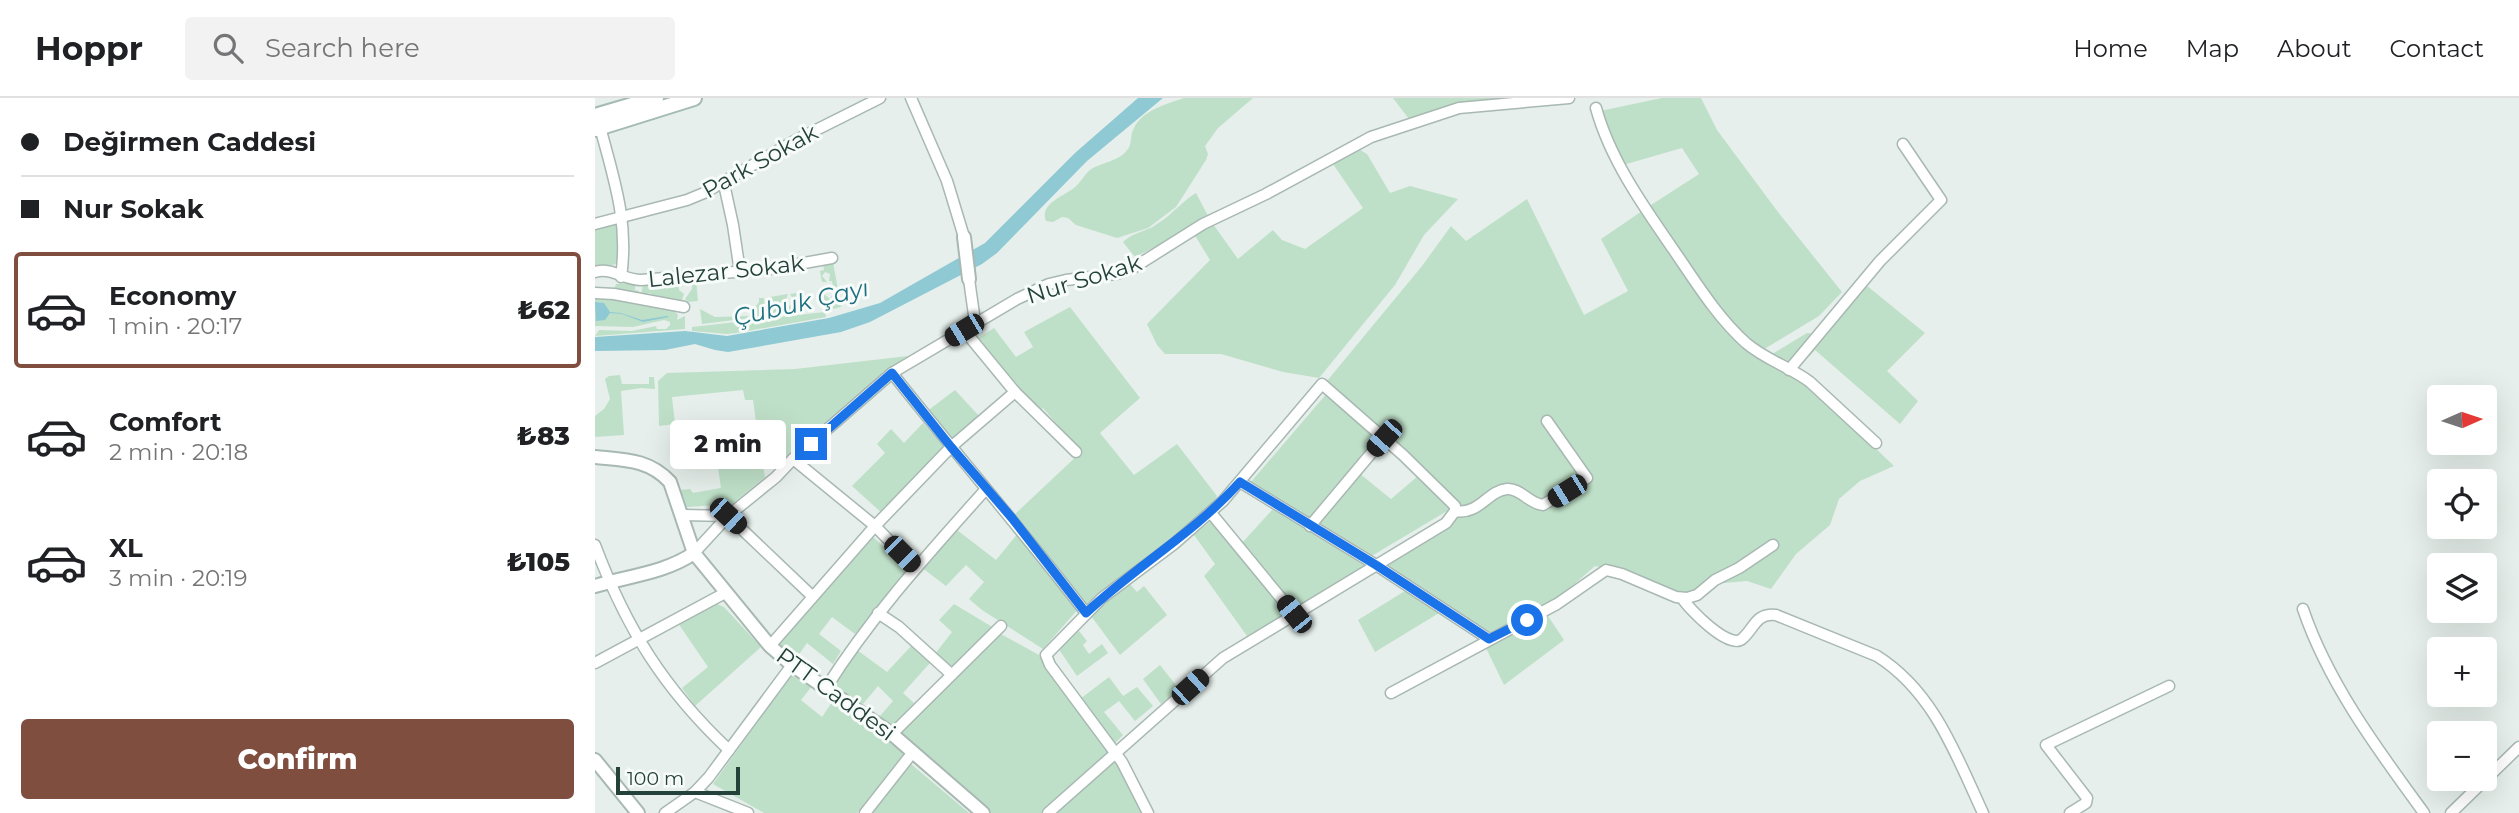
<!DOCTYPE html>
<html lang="en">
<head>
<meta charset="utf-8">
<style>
	body { margin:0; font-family:Montserrat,sans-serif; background:#f2f2f2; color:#202124; height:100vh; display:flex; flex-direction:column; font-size:26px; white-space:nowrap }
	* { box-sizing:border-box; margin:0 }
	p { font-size:23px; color:#757577 }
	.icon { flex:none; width:38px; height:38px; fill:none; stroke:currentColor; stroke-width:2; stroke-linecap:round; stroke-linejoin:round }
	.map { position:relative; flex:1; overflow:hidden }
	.panel { display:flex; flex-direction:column; background:#fff; width:595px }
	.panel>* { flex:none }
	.hud { display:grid; align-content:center; height:154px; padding:0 21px; background:#fff }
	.needle { width:46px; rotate:87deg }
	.tools { position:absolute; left:1832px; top:287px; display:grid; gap:14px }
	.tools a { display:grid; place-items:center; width:70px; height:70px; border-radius:7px; background:#fff; box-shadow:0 7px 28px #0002; font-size:35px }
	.scale { position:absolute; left:21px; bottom:18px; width:124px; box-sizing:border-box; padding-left:7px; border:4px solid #24423a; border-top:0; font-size:19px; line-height:24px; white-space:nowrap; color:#24423a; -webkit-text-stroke:5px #f7fbf9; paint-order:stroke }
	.end { position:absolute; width:32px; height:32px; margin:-16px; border:9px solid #1a73e8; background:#fff; box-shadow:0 0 0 4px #fff }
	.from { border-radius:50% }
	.bubble { position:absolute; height:49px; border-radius:7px; background:#fff; box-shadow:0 7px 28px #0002; font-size:23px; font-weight:800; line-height:49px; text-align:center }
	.car { position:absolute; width:21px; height:42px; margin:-21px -10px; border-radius:9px; box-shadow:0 0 5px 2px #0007; background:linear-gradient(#222 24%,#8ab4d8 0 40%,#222 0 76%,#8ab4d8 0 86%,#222 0) }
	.hud b { display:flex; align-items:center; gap:24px; height:66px; font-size:26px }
	.hud b+b { border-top:2px solid #e0e0e0 }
	.hud i { width:18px; height:18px; background:#202124 }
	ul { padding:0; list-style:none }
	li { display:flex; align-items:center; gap:21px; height:116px; margin:0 14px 10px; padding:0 7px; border:4px solid transparent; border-radius:7px }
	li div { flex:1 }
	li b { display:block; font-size:26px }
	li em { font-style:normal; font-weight:800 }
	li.on { border-color:#7f4e3f }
	li>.icon { width:63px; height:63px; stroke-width:1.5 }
	.button { display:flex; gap:14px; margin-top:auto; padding:14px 21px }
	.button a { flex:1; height:80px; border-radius:7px; background:#7f4e3f; color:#fff; font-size:28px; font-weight:800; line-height:80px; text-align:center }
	header { display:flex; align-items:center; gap:42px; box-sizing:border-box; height:98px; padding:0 35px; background:#fff; border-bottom:2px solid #e0e0e0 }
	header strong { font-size:33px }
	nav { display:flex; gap:38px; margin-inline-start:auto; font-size:24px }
	.search { width:490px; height:63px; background:#f2f2f2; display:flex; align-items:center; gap:18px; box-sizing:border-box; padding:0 24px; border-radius:7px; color:#757577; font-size:26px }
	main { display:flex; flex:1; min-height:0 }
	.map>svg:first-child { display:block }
</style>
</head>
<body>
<header>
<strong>Hoppr</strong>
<div class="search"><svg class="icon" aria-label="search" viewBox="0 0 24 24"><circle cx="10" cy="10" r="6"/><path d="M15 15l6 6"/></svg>Search here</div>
<nav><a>Home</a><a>Map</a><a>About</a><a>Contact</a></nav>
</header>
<main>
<section class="panel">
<div class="hud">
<b><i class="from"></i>Değirmen Caddesi</b>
<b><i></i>Nur Sokak</b>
</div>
<ul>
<li class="on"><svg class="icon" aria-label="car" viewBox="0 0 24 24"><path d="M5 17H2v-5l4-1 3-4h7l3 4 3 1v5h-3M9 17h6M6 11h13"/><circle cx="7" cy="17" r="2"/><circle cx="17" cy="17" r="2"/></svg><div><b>Economy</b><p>1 min · 20:17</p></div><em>₺62</em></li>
<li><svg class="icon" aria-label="car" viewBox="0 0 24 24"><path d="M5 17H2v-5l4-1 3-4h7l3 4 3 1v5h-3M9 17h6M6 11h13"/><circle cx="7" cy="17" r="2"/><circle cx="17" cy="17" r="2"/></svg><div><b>Comfort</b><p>2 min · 20:18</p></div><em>₺83</em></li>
<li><svg class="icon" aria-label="car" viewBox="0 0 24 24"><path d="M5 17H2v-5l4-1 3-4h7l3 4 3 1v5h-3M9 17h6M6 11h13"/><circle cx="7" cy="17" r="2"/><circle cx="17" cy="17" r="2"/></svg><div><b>XL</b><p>3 min · 20:19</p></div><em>₺105</em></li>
</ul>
<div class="button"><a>Confirm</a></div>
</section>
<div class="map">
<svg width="1924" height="715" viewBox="0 0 1924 715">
	<rect width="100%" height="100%" fill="#e6efeb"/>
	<g fill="#bfe0c8">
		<path d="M 589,0 L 658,0 L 623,30 L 610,48 L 613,56 L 611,62 L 581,109 L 553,130 L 522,140 L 481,127 L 473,120 L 467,119 L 458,124 L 451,123 C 444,105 470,98 480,89 C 486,84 489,77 495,72 C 506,64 524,64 533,51 C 537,46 535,36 539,30 C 548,12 571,6 589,0 Z"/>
		<path d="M 798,0 L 922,0 L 873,4 L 814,21 Z"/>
		<path d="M 1067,0 L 1106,0 L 1122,32 L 1183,114 L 1247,194 L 1224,218 L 1166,253 C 1120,212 1088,159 1053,109 L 1104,76 L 1087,50 L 1028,67 L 1005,13 Z"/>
		<path d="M 762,50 L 772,56 L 795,95 L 815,88 L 863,101 L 829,137 L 800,187 L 724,280 L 688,274 L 626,256 L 570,256 L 562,247 L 552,226 L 615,162 L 599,136 L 618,126 L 643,161 L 678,132 L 687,142 L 710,151 L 768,110 L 738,66 Z"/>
		<path d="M 601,95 L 613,118 L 570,144 L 540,159 L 528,144 C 538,134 551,134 562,126 C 577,117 586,104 601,95 Z"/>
		<path d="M 932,101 L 989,217 L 1033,193 L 1006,141 L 1050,111 L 1150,247 L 1206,279 L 1299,368 L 1265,383 L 1244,401 L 1235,427 L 1201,456 L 1176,491 L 1152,483 L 1118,486 L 1099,495 L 1087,496 L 1073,493 L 1023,473 L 1000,468 L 961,502 L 896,536 L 892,537 L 786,467 L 852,427 L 865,408 L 732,283 L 827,168 L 856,128 L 871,143 Z"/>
		<path d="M 23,126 L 24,162 L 21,166 L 0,171 L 0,132 Z"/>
		<path d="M 238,164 L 246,209 L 231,213 L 227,191 L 233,190 L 230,197 L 235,201 L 239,195 L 235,189 L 238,188 L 237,183 L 234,183 L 235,176 L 230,174 L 227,178 L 232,184 L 227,184 L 225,173 L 229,172 L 228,166 Z"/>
		<path d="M 101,181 L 103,203 L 93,204 L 90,201 L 97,191 L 97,184 L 84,185 L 84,192 L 89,196 L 87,202 L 80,205 L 56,200 L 57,196 L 53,195 L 51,199 L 46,198 L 48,186 L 40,187 L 40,192 L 44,193 L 43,197 L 19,192 L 21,186 Z"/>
		<path d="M 1271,187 L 1330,235 L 1292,273 L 1323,303 L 1305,326 L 1220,252 L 1202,271 L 1174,258 L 1212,235 L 1224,236 Z"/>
		<path d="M 201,195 L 203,208 L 213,207 L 213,211 L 178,216 L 175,199 L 193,196 L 190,204 L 195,208 L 199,202 L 195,196 Z"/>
		<path d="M 12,199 L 78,211 L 83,217 L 82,222 L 90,218 L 90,231 L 0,238 L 4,232 L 37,233 L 61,228 L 62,231 L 71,231 L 75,227 L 75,224 L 69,222 L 38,229 L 0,228 L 0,201 Z"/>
		<path d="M 164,200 L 169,200 L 171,218 L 107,226 L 105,211 L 120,219 L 154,218 L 164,204 Z"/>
		<path d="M 475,209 L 545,300 L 505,335 L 539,377 L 582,346 L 622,398 L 615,411 L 493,509 L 419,417 L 486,354 L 448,310 L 442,315 L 380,242 L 399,230 L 421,259 L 438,249 L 429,234 Z"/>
		<path d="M 230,214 L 231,219 L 141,235 L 132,236 L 97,233 L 97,229 Z"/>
		<path d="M 313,258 L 285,277 L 180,372 L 172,350 L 165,354 L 158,302 L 150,302 L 148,292 L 77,299 L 80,326 L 64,328 L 63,283 L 72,275 L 200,271 Z"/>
		<path d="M 25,277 L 27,286 L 54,286 L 54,279 L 59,279 L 60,291 L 46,290 L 26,293 L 29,337 L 0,339 L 0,318 L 9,311 L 15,301 L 10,281 L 14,278 Z"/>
		<path d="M 360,292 L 384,318 L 355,343 L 331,314 Z"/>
		<path d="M 733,294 L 783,341 L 732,398 L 716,422 L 655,385 Z"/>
		<path d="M 328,325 L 349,349 L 288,416 L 257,388 L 290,355 L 282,346 L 296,331 L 309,345 Z"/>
		<path d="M 135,361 L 136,367 L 167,363 L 170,379 L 137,406 L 92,409 L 86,392 L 95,391 L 98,395 L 126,390 L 122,363 Z"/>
		<path d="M 764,375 L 796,401 L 823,378 L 857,410 L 775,459 L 719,427 Z"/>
		<path d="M 678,411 L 774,467 L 700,513 L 646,446 Z"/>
		<path d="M 617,422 L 694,515 L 652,538 L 609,478 L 620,466 L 599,437 Z"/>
		<path d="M 362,432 L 401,462 L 424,434 L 484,510 L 448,551 L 387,512 L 374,501 L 389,484 L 371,467 L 351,488 L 326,469 Z"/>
		<path d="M 278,439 L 312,470 L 310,477 L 260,536 L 237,519 L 224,536 L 246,553 L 238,566 L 212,545 L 200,562 L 182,547 Z"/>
		<path d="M 534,485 L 542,494 L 549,488 L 572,517 L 525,557 L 496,518 Z"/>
		<path d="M 810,493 L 844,515 L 780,554 L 763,522 Z"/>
		<path d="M 122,506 L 129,509 L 166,549 L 100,608 L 87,590 L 113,569 L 83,525 Z"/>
		<path d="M 359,506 L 399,530 L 358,573 L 340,556 L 357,534 L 344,522 Z"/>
		<path d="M 953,518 L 969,542 L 909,587 L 891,550 Z"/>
		<path d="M 484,533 L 492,543 L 488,547 L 494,556 L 507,546 L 513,555 L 482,578 L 463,550 Z"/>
		<path d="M 404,535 L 444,557 L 453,572 L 514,654 L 449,715 L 397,715 L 305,636 Z"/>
		<path d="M 318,546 L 335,565 L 308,595 L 320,606 L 298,628 L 285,618 L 298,603 L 283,588 L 268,606 L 240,587 L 262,552 L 292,574 Z"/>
		<path d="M 565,567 L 584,591 L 566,606 L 548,581 Z"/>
		<path d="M 196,577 L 217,588 L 206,602 L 227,619 L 237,604 L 310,654 L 262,715 L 169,715 L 118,686 Z"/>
		<path d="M 514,579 L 528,598 L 542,589 L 558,608 L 540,623 L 524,603 L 509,614 L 528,637 L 519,646 L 485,601 Z"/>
		<path d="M 521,662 L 549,715 L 461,715 L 519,663 Z"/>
		<path d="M 316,666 L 374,715 L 277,715 Z"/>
	</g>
	<g fill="#8ec9d4">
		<path d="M 543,0 L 568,0 L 492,63 L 402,155 L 387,166 L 275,224 L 246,234 L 133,254 L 120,252 L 100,246 L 70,252 L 0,253 L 0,239 L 90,233 L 132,238 L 234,220 L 285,205 L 390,145 L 480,55 Z"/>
		<path d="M 0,204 L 9,205 L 15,214 L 26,215 L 47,222 L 72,218 L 74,219 L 48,224 L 27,216 L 15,215 L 10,222 L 1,223 Z"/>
	</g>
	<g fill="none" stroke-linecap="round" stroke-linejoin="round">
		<defs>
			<g id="minor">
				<path d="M 316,0 L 352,83 L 369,139"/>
				<path d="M 1001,10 C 1015,61 1048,108 1078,151 C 1100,183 1122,219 1151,245 C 1171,262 1195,269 1215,284 L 1281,345"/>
				<path d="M 5,29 C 19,81 34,125 26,179"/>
				<path d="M 129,86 L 138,127 L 145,174"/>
				<path d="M 0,126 L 92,102 L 109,95 L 203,41 L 285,0"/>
				<path d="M 0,174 C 18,169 28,182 46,182 L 175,171 L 237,160"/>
				<path d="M 374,181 L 380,224"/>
				<path d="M 0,195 L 19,196 L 89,209"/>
				<path d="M 369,232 L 420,294 L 481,354"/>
				<path d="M 1194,272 L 1285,163 L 1346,102 L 1308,46"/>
				<path d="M 297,275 C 361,356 428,433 491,515"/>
				<path d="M 198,361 L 280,428 L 320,469"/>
				<path d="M 645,384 L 781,467 L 894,541"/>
				<path d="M 860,413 C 885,417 892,393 912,391 C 926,390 934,406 948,407 L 992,380 L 952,323"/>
				<path d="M 616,415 L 699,516"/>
				<path d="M 88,417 L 133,418 L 217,498"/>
				<path d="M 715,428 L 789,340"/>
				<path d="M 0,447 C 31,530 69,591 134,652"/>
				<path d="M 99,455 L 133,418 L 181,379 L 198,361 L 297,275 L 422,201 L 454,186 L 471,182 L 521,176 L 538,170 L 608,126 L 671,96 L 776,39 L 864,10 L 974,0"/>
				<path d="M 1087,500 C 1094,511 1134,552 1147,541 C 1160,530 1160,515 1181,517 L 1282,558 C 1339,594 1361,657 1388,715"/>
				<path d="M 1708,511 C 1733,585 1783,652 1829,715"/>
				<path d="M 283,515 L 304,529 L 356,576"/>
				<path d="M 175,548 L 280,428 L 356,349 L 420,294"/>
				<path d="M 0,565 L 130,495"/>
				<path d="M 231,590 C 277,517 334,455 391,391"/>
				<path d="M 796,595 L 962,506 L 1011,472 L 1027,476 L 1081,499 L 1092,500 L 1102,497 L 1120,482 L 1144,470 L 1178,447"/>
				<path d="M 297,636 L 406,528"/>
				<path d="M 100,694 L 114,679 L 197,567"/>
				<path d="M 70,715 L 100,694 L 153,715"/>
				<path d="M 270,715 L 318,654"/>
				<path d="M 453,715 L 628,560 L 851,425 L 860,413"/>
				<path d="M 553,715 L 527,664 L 455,567 L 451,557 L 507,500 L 579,446 L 628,403 L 727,286 L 808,357 L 860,408 L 860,413"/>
				<path d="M 1475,715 L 1491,705 L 1492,700 L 1451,647 L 1574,588"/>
				<path d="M 1856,715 L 1924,649"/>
			</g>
			<g id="tertiary">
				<path d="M 369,139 L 374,181"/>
				<path d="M 0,359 C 29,362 54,361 75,384 L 99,455 L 175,548 L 197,567 L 297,636 L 388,715"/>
				<path d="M 0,488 C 33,478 70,475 99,455"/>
				<path d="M 0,662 L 43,715"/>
			</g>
			<g id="secondary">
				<path d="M 0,18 L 61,0"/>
				<path d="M 0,31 L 99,0"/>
			</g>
		</defs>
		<use href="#minor" stroke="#a8b8b2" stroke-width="13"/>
		<use href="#tertiary" stroke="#a8b8b2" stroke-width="16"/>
		<use href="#secondary" stroke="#a4bbb3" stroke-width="18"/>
		<use href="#minor" stroke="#fff" stroke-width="10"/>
		<use href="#tertiary" stroke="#fff" stroke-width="12"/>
		<use href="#secondary" stroke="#fff" stroke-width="14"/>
	</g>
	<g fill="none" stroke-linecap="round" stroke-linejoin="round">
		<path stroke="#1a73e8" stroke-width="9" d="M 216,346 L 297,275 L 356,349 L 417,420 L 491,515 C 541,468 598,436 645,384 L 781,467 L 894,541 L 932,522"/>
	</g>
	<g text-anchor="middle" stroke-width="6" stroke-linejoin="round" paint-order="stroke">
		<g font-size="23" fill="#24423a" stroke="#f7fbf9">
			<text transform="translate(165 63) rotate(-29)" y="8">Park Sokak</text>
			<text transform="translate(131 173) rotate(-6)" y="8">Lalezar Sokak</text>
			<text transform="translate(489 181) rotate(-17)" y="8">Nur Sokak</text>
			<text transform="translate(241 596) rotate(36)" y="8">PTT Caddesi</text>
		</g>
		<g font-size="24" font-style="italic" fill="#1c6f80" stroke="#f7fbf9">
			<text transform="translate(206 205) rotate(-13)" y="8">Çubuk Çayı</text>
		</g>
	</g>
</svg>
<div class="tools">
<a><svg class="needle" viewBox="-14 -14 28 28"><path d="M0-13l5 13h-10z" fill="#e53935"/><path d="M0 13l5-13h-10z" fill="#757577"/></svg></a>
<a><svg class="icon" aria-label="locate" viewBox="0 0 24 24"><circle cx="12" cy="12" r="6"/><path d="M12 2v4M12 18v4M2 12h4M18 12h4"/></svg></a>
<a><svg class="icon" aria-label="layers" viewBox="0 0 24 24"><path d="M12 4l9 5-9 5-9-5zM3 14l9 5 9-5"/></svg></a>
<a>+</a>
<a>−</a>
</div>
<div class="scale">100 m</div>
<i class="end from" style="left:932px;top:522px"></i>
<i class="end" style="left:216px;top:346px"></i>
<div class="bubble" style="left:75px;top:322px;width:116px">2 min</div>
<i class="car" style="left:369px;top:232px;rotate:239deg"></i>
<i class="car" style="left:789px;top:340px;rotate:222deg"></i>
<i class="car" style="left:972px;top:393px;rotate:238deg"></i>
<i class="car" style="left:133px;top:418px;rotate:133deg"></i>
<i class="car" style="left:307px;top:456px;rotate:135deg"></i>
<i class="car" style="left:699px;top:516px;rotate:321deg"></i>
<i class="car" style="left:595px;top:589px;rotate:48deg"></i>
</div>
</main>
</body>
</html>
